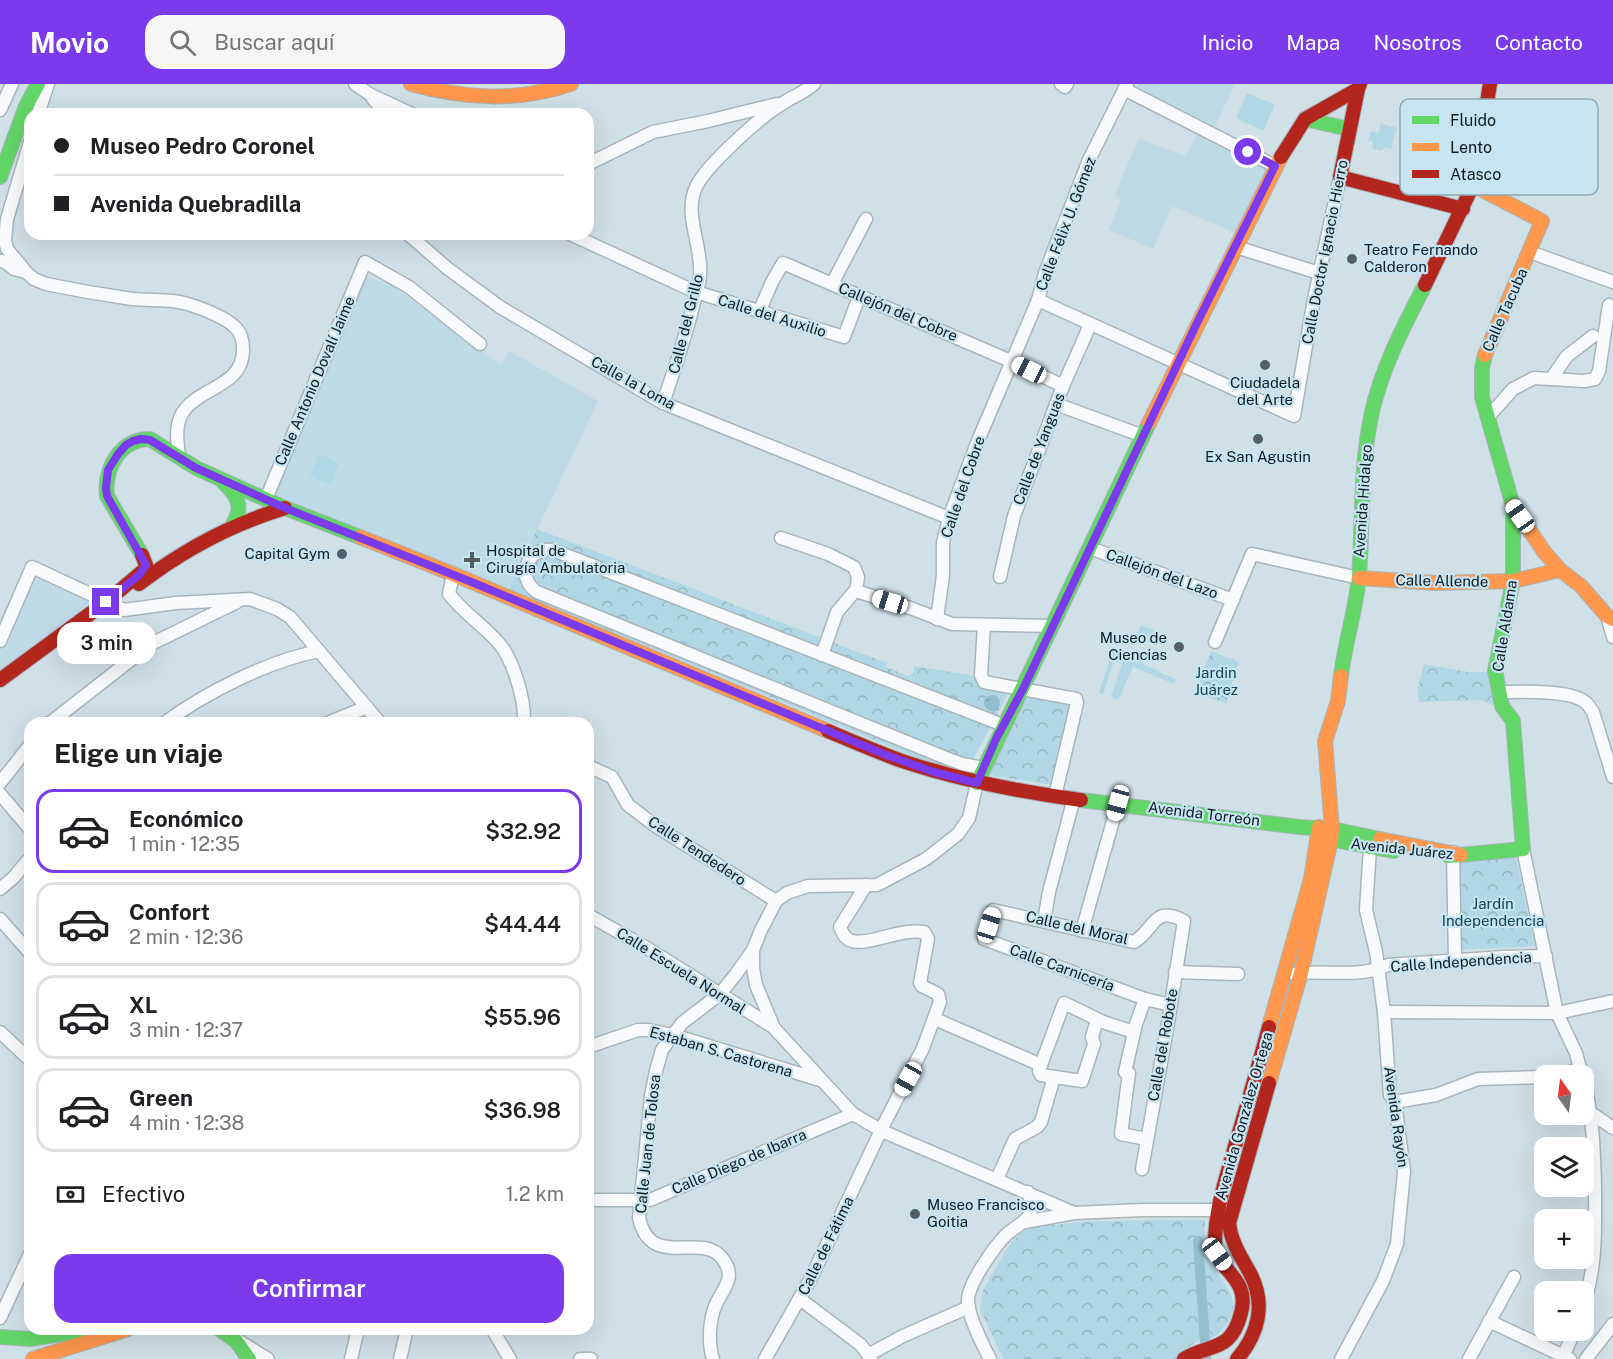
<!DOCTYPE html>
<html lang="es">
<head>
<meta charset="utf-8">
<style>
	body { margin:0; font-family:"Public Sans",sans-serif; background:#f6f6f6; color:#202124; height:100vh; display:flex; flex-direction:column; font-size:22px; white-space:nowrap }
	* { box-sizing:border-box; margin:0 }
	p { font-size:20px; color:#757577 }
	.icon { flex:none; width:33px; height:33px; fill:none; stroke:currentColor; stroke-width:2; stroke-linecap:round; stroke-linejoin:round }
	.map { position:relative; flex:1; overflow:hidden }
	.drawer { position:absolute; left:24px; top:633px; width:570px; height:618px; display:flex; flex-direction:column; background:#fff; border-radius:18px; box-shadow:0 6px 24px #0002 }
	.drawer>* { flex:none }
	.banner { position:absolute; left:24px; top:24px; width:570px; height:132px; border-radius:18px; box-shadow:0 6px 24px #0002; display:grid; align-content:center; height:132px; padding:0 30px; background:#fff }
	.needle { width:39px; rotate:346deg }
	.tools { position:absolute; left:1534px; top:981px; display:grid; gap:12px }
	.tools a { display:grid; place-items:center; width:60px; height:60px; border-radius:12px; background:#fff; box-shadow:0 6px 24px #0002; font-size:30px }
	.end { position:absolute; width:27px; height:27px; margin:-14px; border:8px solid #7c3aed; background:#fff; box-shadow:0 0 0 3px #fff }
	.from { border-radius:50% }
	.bubble { position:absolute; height:42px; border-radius:18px; background:#fff; box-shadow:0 6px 24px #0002; font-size:20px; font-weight:600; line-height:42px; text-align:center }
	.car { position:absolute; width:18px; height:36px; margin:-18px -9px; border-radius:8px; box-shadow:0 0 4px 2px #0007; background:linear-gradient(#fff 24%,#345 0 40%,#fff 0 76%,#345 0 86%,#fff 0) }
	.banner b { display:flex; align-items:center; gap:21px; height:57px; font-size:22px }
	.banner b+b { border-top:2px solid #e0e0e0 }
	.banner i { width:15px; height:15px; background:#202124 }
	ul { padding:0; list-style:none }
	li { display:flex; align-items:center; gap:18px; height:84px; margin:0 12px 9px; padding:0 18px; border:3px solid #e0e0e0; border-radius:18px }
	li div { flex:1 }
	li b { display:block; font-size:22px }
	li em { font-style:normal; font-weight:600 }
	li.on { border-color:#7c3aed }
	li>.icon { width:54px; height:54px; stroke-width:1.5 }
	h2 { padding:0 30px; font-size:27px; line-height:72px }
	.pay { display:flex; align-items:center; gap:15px; height:66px; padding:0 30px; font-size:22px }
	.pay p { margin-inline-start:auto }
	.cta { display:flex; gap:12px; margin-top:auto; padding:12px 30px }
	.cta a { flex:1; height:69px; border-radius:18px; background:#7c3aed; color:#fff; font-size:24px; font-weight:600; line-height:69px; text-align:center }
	header { display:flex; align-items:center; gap:36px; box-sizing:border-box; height:84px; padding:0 30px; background:#7c3aed; color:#fff }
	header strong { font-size:28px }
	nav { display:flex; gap:33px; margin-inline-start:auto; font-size:21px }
	.search { width:420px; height:54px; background:#f6f6f6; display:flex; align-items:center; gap:15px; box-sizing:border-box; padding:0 21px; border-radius:18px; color:#757577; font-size:22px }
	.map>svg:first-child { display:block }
</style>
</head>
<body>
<header>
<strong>Movio</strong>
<div class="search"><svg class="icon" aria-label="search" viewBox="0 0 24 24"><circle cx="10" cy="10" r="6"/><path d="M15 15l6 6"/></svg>Buscar aquí</div>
<nav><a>Inicio</a><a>Mapa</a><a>Nosotros</a><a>Contacto</a></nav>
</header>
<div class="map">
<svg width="1613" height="1275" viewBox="0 0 1613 1275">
	<defs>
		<pattern id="forest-crowns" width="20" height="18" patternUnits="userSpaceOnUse" patternTransform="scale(1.5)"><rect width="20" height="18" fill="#b1d6e5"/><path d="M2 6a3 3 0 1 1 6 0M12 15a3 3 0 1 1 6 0" fill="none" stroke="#97b7c4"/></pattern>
		<pattern id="water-ripples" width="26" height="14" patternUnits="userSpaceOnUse" patternTransform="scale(1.5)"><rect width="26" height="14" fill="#92bed0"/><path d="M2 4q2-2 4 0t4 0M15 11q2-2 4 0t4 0" fill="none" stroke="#7da3b2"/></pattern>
	</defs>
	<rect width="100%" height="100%" fill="#d0e0e7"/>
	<g fill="#bedae6">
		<path d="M 1139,0 L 1235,0 L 1215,43 L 1135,5 Z"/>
		<path d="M 1198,49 L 1269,85 L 1236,149 L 1172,122 L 1153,165 L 1109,146 L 1121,116 L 1115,110 L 1139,54 L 1185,72 Z"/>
		<path d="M 363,190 L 393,202 L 501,281 L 509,267 L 598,317 L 509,505 L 273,412 Z"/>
		<path d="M 36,492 L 95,516 L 0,589 L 0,565 Z"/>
	</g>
	<g fill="url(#forest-crowns)">
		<path d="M 537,445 L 887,579 L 886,583 L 908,592 L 913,589 L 914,582 L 977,592 L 1010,606 L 967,687 L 952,688 L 509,505 Z"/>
		<path d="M 1211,567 L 1239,578 L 1226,619 L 1195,609 Z"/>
		<path d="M 1424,580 L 1468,588 L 1488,588 L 1498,623 L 1480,616 L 1419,618 L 1417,607 Z"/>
		<path d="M 1028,609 L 1068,617 L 1070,621 L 1052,701 L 990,691 Z"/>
		<path d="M 1516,773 L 1535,862 L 1459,866 L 1458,779 Z"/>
		<path d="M 1152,1136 L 1205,1136 C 1205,1147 1203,1163 1207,1173 C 1221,1201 1252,1217 1218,1250 C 1213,1255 1203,1255 1197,1258 C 1188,1262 1182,1268 1175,1275 L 1003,1275 L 980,1225 L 983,1206 L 1011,1158 L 1021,1149 L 1032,1143 L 1083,1138 Z"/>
	</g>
	<g fill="#b1d6e5">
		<path d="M 1247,9 L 1275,21 L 1263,47 L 1236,34 Z"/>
		<path d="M 1381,40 L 1397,44 L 1391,65 L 1384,63 L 1382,67 L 1372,64 L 1373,58 L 1368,56 L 1371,47 L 1378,49 Z"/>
		<path d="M 319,370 L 339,379 L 330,401 L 310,392 Z"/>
		<path d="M 1141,541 L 1154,546 L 1148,559 L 1136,554 Z"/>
		<path d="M 1113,565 L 1176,596 L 1174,600 L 1133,583 L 1118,616 L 1111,613 L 1122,580 L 1114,577 L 1103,610 L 1099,609 Z"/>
	</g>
	<circle fill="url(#water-ripples)" cx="992" cy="619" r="8"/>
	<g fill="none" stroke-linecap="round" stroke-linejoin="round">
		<path stroke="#92bed0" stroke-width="10" d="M 1198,1157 L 1206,1273"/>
		<defs>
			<g id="street">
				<path d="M 355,0 L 371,11 L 412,30"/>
				<path d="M 1061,0 L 1065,3 L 1067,0"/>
				<path d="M 1124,5 L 1275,82"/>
				<path d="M 373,15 L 387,30"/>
				<path d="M 0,26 L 12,0"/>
				<path d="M 38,30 L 48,0"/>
				<path d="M 30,58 L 7,135 L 5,156 L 7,165 L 27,189 L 34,195 L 46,200 C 75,206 104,211 132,215 C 146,216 160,216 173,217 C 190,219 225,232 236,244 C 241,249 243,257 243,265 C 244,301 203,303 186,324 C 174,338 177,356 179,372"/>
				<path d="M 588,80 L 653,48 L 708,37 L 777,20"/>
				<path d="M 408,150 L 447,184 L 500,223 L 663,319 L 949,434"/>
				<path d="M 570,150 L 696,208 L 844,253 L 859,213"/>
				<path d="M 1236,163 L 1319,189"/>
				<path d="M 1530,168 L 1613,198"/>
				<path d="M 0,177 L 5,178 L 14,185 L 26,188"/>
				<path d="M 832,200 L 866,135"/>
				<path d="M 1038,216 L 1294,332 L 1314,215 L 1340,93"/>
				<path d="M 759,228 L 772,198 L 783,179 L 1013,278 L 1063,302"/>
				<path d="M 1551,295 L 1567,272 L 1593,252"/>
				<path d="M 663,319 C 674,287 685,255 693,222 C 695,212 700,201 700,191 C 703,162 682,129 697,101 C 708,80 761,32 783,19 C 794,12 802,10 814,0"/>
				<path d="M 1056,320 L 1143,352"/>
				<path d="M 1488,333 L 1513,305 L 1534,294 L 1584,297 L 1595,295 L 1599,287 L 1609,221"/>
				<path d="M 266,415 L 365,178 L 409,203 L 480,260"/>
				<path d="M 781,454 L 828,470 L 854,483 L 858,493 L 856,507"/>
				<path d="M 1090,464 L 1233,516"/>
				<path d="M 453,490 L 449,510 C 462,527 481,540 496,556 C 513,573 525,615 524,639"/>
				<path d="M 1000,493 L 1014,432 L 1063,302 L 1090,241"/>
				<path d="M 856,507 L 913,525 L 952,540 L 1052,542"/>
				<path d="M 1607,532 L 1613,553"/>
				<path d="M 937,535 L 943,491 L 943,459 L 949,434 L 977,359 L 1038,216 L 1045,189 L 1089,76 L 1127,0"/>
				<path d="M 984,541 L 981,591 L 984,598 L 1076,615 L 1077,619 L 1055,712"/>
				<path d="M 0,557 L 32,483 L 124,526 L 176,519 L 250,515 L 277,525 L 290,533 L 380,639"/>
				<path d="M 1215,558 L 1252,470 L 1359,494"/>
				<path d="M 822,571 L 837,528 L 854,508 L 856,507"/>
				<path d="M 1499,608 C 1520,608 1563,606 1580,615 C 1586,617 1590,623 1593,628 L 1613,693"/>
				<path d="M 50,639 L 151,560 L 237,518"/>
				<path d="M 164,639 C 207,608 268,577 319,567"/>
				<path d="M 327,639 L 367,623"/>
				<path d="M 588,682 L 612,693 L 628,721 L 657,743 L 776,817"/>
				<path d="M 983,684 L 962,680 L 946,674 L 537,508 C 515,493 527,463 553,466 L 1003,641"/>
				<path d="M 0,699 L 30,661"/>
				<path d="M 0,710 L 30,745"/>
				<path d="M 1523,765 L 1557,929 L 1576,969 L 1582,992"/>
				<path d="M 1453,768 L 1455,876"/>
				<path d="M 0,805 L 13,794 L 30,774"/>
				<path d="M 588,831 L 647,864 L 773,943"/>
				<path d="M 0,835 L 30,869"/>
				<path d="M 1044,837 L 1049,808 L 1074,714"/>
				<path d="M 1082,847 L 1118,719"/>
				<path d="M 753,866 L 753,884 L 756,901 L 774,944 L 853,1030 L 882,1047 L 1074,1129"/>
				<path d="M 1175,888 L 1238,890"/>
				<path d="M 1294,890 C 1325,885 1358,895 1388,881 L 1504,873 L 1546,872"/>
				<path d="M 1145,915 L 1136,940 L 1125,988 L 1129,989 L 1121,1050 L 1146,1055"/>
				<path d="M 1384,928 L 1557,929 L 1613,917"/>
				<path d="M 935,935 L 1041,981"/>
				<path d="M 1097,936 L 1092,953 L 1094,960 L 1082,997 L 1041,991 L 1039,987 L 1041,981 L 1064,919 L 1103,938 L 1134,948"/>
				<path d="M 0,948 L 30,976"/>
				<path d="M 588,963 L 638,946 L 649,946 L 673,951 L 820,996"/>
				<path d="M 1553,992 L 1581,985"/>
				<path d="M 1584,997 C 1593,1032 1594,1067 1595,1103 C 1595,1146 1597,1178 1584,1221"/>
				<path d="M 1395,1018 L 1436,1011 L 1478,995 L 1545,993"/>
				<path d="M 1591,1029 L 1613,1044"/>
				<path d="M 1142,1085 L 1167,945 L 1184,837 C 1153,820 1155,846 1134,858 L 993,826 L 984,855 L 1145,915 L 1171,921"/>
				<path d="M 997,1095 L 1015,1055 L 1037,1043 L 1041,1038 L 1054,993"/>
				<path d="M 588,1116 L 650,1116 L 853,1030"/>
				<path d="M 1025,1138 L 1074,1129 L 1142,1126 L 1224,1126"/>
				<path d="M 800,1215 L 861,1261 L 871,1275"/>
				<path d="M 0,1234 L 30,1170"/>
				<path d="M 1489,1237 L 1570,1275"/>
				<path d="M 492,1245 L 510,1275"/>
				<path d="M 236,1255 L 268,1275"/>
				<path d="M 868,1271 L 903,1252 L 969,1223"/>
				<path d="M 351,1275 L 358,1245"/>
				<path d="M 400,1275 L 407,1245"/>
				<path d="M 580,1275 L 591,1275"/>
				<path d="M 713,1275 C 708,1259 709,1236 716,1220 C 724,1203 737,1193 722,1174 C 701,1147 651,1187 639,1134 L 651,1012 L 656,987 L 662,966 L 682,939 L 720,910 L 736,890 L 753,866 L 761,846 L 776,817 L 787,809 L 808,802 L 877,801 L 926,775 L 958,750 L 969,734 L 977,699"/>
				<path d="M 765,1275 L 810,1196 L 884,1040 L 923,964 L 940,918 L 938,910 L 922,902 L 920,899 L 928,855 L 924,848 C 900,844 868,862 852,857 C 845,855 842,849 840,843 L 866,801"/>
				<path d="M 990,1275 C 983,1261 967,1231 968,1215 C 969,1199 994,1163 1006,1151 C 1021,1137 1039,1136 1028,1108"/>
				<path d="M 1341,1275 L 1383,1197 L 1397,1160 L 1404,1088 L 1395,1018 L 1390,1011 L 1384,928 L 1376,868 L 1366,826 L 1370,764"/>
				<path d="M 1469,1275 L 1514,1193"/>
				<path d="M 1562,1275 L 1575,1246"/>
				<path d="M 1586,1275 L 1613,1240"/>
			</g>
			<g id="fast">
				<path d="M 1305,35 L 1349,45"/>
				<path d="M 0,93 L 26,22 L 38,0"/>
				<path d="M 223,398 C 237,411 244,422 233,440"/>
				<path d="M 142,471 L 107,412 C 104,384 120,355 150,355 L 196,384 L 285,424 L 360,453"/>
				<path d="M 1341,592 C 1345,558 1356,526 1359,492 C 1363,438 1360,382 1372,328 C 1382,283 1404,242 1425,201"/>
				<path d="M 977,699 L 1149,339"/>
				<path d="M 1081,716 L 1299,743 L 1332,745 L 1380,755"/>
				<path d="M 1334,756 L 1394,767"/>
				<path d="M 1449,772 L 1523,765 L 1513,637 L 1502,622 L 1495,587 L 1513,497 L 1513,422 L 1482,313 L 1482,284 L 1485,271"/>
				<path d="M 219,1245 L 236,1257 L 249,1275"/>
				<path d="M 0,1253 L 30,1255 L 92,1245"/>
			</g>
			<g id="slow">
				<path d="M 411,0 C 466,15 517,18 571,0"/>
				<path d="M 1473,101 L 1542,137 L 1485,271"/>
				<path d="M 1149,339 L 1281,73"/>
				<path d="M 1513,422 L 1545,469 L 1560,486 L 1581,502 L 1607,532 L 1613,535"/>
				<path d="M 360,453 L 453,490 L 828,647"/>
				<path d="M 1359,494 L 1435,499 L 1513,497 L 1560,486"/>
				<path d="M 1380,755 L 1461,771"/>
				<path d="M 1269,943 L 1311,795 L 1319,743"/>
				<path d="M 1269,999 L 1301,889 L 1331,756 L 1332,745 L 1325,657 L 1338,617 L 1341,592"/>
				<path d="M 33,1275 L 128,1245"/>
			</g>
			<g id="jam">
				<path d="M 1358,5 L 1340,93 L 1463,125"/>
				<path d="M 1281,73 L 1305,35 L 1358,5 L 1360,0"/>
				<path d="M 1425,201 L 1473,101 L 1490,0"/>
				<path d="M 139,500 C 183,466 232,440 285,424"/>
				<path d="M 0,596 L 106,518 L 144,486 L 146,481 L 142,471"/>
				<path d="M 828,647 C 854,658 879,669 905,678 C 963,697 1021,708 1081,716"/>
				<path d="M 1184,1275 C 1210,1259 1231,1269 1241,1229 C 1251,1193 1215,1186 1215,1160 C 1215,1126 1226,1095 1235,1062 C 1247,1022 1258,983 1269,943"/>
				<path d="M 1237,1275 C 1258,1251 1266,1221 1251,1191 C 1242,1174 1231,1159 1229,1139 L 1269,999"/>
			</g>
		</defs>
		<use href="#street" stroke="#a8b5ba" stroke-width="15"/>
		<use href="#fast" stroke="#a8b5ba" stroke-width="16"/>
		<use href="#slow" stroke="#a8b5ba" stroke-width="16"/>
		<use href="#jam" stroke="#a8b5ba" stroke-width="16"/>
		<use href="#street" stroke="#f8fafb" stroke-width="12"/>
		<use href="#fast" stroke="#63d668" stroke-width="14"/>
		<use href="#slow" stroke="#ff974d" stroke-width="14"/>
		<use href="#jam" stroke="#b3261e" stroke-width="14"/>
	</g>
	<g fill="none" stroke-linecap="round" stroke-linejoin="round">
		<path stroke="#7c3aed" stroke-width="8" d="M 106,518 L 139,491 L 146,481 L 107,412 L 106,404 L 108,386 L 118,370 L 126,361 L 133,357 L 141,355 L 150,356 L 196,384 L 285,424 L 474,499 L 886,671 L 934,688 L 977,699 L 996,655 L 1023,605 L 1196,241 L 1275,82 L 1248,68"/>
	</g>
	<g fill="#536066" stroke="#c6e4f1" stroke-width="2">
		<circle cx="1352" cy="175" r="6"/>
		<circle cx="1265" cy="281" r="6"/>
		<circle cx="1258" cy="355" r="6"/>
		<circle cx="342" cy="470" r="6"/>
		<path d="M469 467h6v6h6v6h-6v6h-6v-6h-6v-6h6z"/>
		<circle cx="1179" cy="563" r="6"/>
		<circle cx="915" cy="1130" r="6"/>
	</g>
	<g text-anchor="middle" stroke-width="4.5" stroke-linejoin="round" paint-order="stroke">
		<g font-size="15" fill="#101b20" stroke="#c6e4f1">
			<text transform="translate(1066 140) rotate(-69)" y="5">Calle Félix U. Gómez</text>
			<text transform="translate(1325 168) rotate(-79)" y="5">Calle Doctor Ignacio Hierro</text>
			<text transform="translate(1505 226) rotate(-66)" y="5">Calle Tacuba</text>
			<text transform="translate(898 228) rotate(23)" y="5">Callejón del Cobre</text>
			<text transform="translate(772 232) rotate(17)" y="5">Calle del Auxilio</text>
			<text transform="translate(686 240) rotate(-76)" y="5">Calle del Grillo</text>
			<text transform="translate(315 297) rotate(-67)" y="5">Calle Antonio Dovalí Jaime</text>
			<text transform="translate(633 299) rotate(29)" y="5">Calle la Loma</text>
			<text transform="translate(1039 365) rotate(-69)" y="5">Calle de Yanguas</text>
			<text transform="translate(963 403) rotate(-71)" y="5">Calle del Cobre</text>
			<text transform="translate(1363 417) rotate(-86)" y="5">Avenida Hidalgo</text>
			<text transform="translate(1162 490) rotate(20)" y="5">Callejón del Lazo</text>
			<text transform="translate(1442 497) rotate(1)" y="5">Calle Allende</text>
			<text transform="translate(1505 542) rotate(-81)" y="5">Calle Aldama</text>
			<text transform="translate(1204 730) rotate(7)" y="5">Avenida Torreón</text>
			<text transform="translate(1402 765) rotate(6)" y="5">Avenida Juárez</text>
			<text transform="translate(697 767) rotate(33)" y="5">Calle Tendedero</text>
			<text transform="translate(1077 844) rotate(13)" y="5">Calle del Moral</text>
			<text transform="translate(1461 878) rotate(-4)" y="5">Calle Independencia</text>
			<text transform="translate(1062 884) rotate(20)" y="5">Calle Carnicería</text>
			<text transform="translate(681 887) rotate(32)" y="5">Calle Escuela Normal</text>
			<text transform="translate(1163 961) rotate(-80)" y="5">Calle del Robote</text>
			<text transform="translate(721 968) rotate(16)" y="5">Estaban S. Castorena</text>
			<text transform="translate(1244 1032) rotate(-74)" y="5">Avenida González Ortega</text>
			<text transform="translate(1396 1033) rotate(82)" y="5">Avenida Rayón</text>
			<text transform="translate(648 1060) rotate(-84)" y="5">Calle Juan de Tolosa</text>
			<text transform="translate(739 1078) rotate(-23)" y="5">Calle Diego de Ibarra</text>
			<text transform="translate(826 1162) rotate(-64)" y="5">Calle de Fátima</text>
		</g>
		<g font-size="15" fill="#101b20" stroke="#c6e4f1" text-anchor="start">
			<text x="1364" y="171">Teatro Fernando<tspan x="1364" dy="17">Calderon</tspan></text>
			<text x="1265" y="304" text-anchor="middle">Ciudadela<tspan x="1265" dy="17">del Arte</tspan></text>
			<text x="1258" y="378" text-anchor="middle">Ex San Agustin</text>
			<text x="486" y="472">Hospital de<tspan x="486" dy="17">Cirugía Ambulatoria</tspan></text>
			<text x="330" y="475" text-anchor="end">Capital Gym</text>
			<text x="1167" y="559" text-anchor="end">Museo de<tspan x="1167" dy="17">Ciencias</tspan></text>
			<text x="927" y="1126">Museo Francisco<tspan x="927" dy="17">Goitia</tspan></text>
		</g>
		<g font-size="15" fill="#144455" stroke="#c6e4f1">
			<text x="1216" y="594">Jardin<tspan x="1216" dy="17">Juárez</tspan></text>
			<text x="1493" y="825">Jardín<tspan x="1493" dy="17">Independencia</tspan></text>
		</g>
	</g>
	<rect x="1400" y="15" width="198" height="96" rx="9" fill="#c6e4f1" stroke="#8fa8b2" stroke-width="1.5"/>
	<rect x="1412" y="32" width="27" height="8" fill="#63d668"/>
	<rect x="1412" y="59" width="27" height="8" fill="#ff974d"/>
	<rect x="1412" y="86" width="27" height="8" fill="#b3261e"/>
	<g font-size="16" fill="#101b20">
		<text x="1450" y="42">Fluido</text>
		<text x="1450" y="69">Lento</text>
		<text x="1450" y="96">Atasco</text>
	</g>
</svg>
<div class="tools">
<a><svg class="needle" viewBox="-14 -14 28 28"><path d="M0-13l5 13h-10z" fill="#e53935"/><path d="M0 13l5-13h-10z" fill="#757577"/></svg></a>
<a><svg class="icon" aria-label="layers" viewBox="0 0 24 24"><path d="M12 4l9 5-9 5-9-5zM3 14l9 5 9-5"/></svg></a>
<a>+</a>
<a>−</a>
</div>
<i class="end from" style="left:1248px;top:68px"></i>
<i class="end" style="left:106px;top:518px"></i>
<div class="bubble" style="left:57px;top:538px;width:99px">3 min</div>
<i class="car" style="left:1029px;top:286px;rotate:296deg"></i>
<i class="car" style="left:1520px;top:432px;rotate:325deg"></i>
<i class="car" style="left:890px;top:518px;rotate:287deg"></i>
<i class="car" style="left:1118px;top:719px;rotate:195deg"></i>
<i class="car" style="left:989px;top:841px;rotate:17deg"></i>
<i class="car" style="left:908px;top:995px;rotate:209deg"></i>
<i class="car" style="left:1217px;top:1170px;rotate:143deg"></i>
<div class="banner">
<b><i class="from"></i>Museo Pedro Coronel</b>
<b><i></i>Avenida Quebradilla</b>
</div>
<section class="drawer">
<h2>Elige un viaje</h2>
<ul>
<li class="on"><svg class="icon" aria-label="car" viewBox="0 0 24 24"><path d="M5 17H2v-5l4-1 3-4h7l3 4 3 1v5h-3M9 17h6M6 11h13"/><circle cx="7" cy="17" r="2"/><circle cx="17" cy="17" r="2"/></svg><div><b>Económico</b><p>1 min · 12:35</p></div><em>$32.92</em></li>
<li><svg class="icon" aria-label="car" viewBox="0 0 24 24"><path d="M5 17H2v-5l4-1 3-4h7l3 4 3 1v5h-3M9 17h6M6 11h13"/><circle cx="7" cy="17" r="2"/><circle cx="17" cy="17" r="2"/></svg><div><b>Confort</b><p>2 min · 12:36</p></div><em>$44.44</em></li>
<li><svg class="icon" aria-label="car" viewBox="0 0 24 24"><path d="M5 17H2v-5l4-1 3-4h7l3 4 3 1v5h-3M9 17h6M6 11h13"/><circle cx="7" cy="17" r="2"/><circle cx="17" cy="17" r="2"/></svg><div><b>XL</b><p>3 min · 12:37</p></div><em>$55.96</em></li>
<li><svg class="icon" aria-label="car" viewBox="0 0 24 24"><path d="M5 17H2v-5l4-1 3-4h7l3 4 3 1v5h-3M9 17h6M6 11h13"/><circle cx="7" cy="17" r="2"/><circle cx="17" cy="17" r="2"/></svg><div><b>Green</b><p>4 min · 12:38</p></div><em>$36.98</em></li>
</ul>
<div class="pay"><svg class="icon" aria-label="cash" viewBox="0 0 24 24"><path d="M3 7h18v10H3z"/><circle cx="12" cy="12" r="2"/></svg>Efectivo<p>1.2 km</p></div>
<div class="cta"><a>Confirmar</a></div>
</section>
</div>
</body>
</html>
